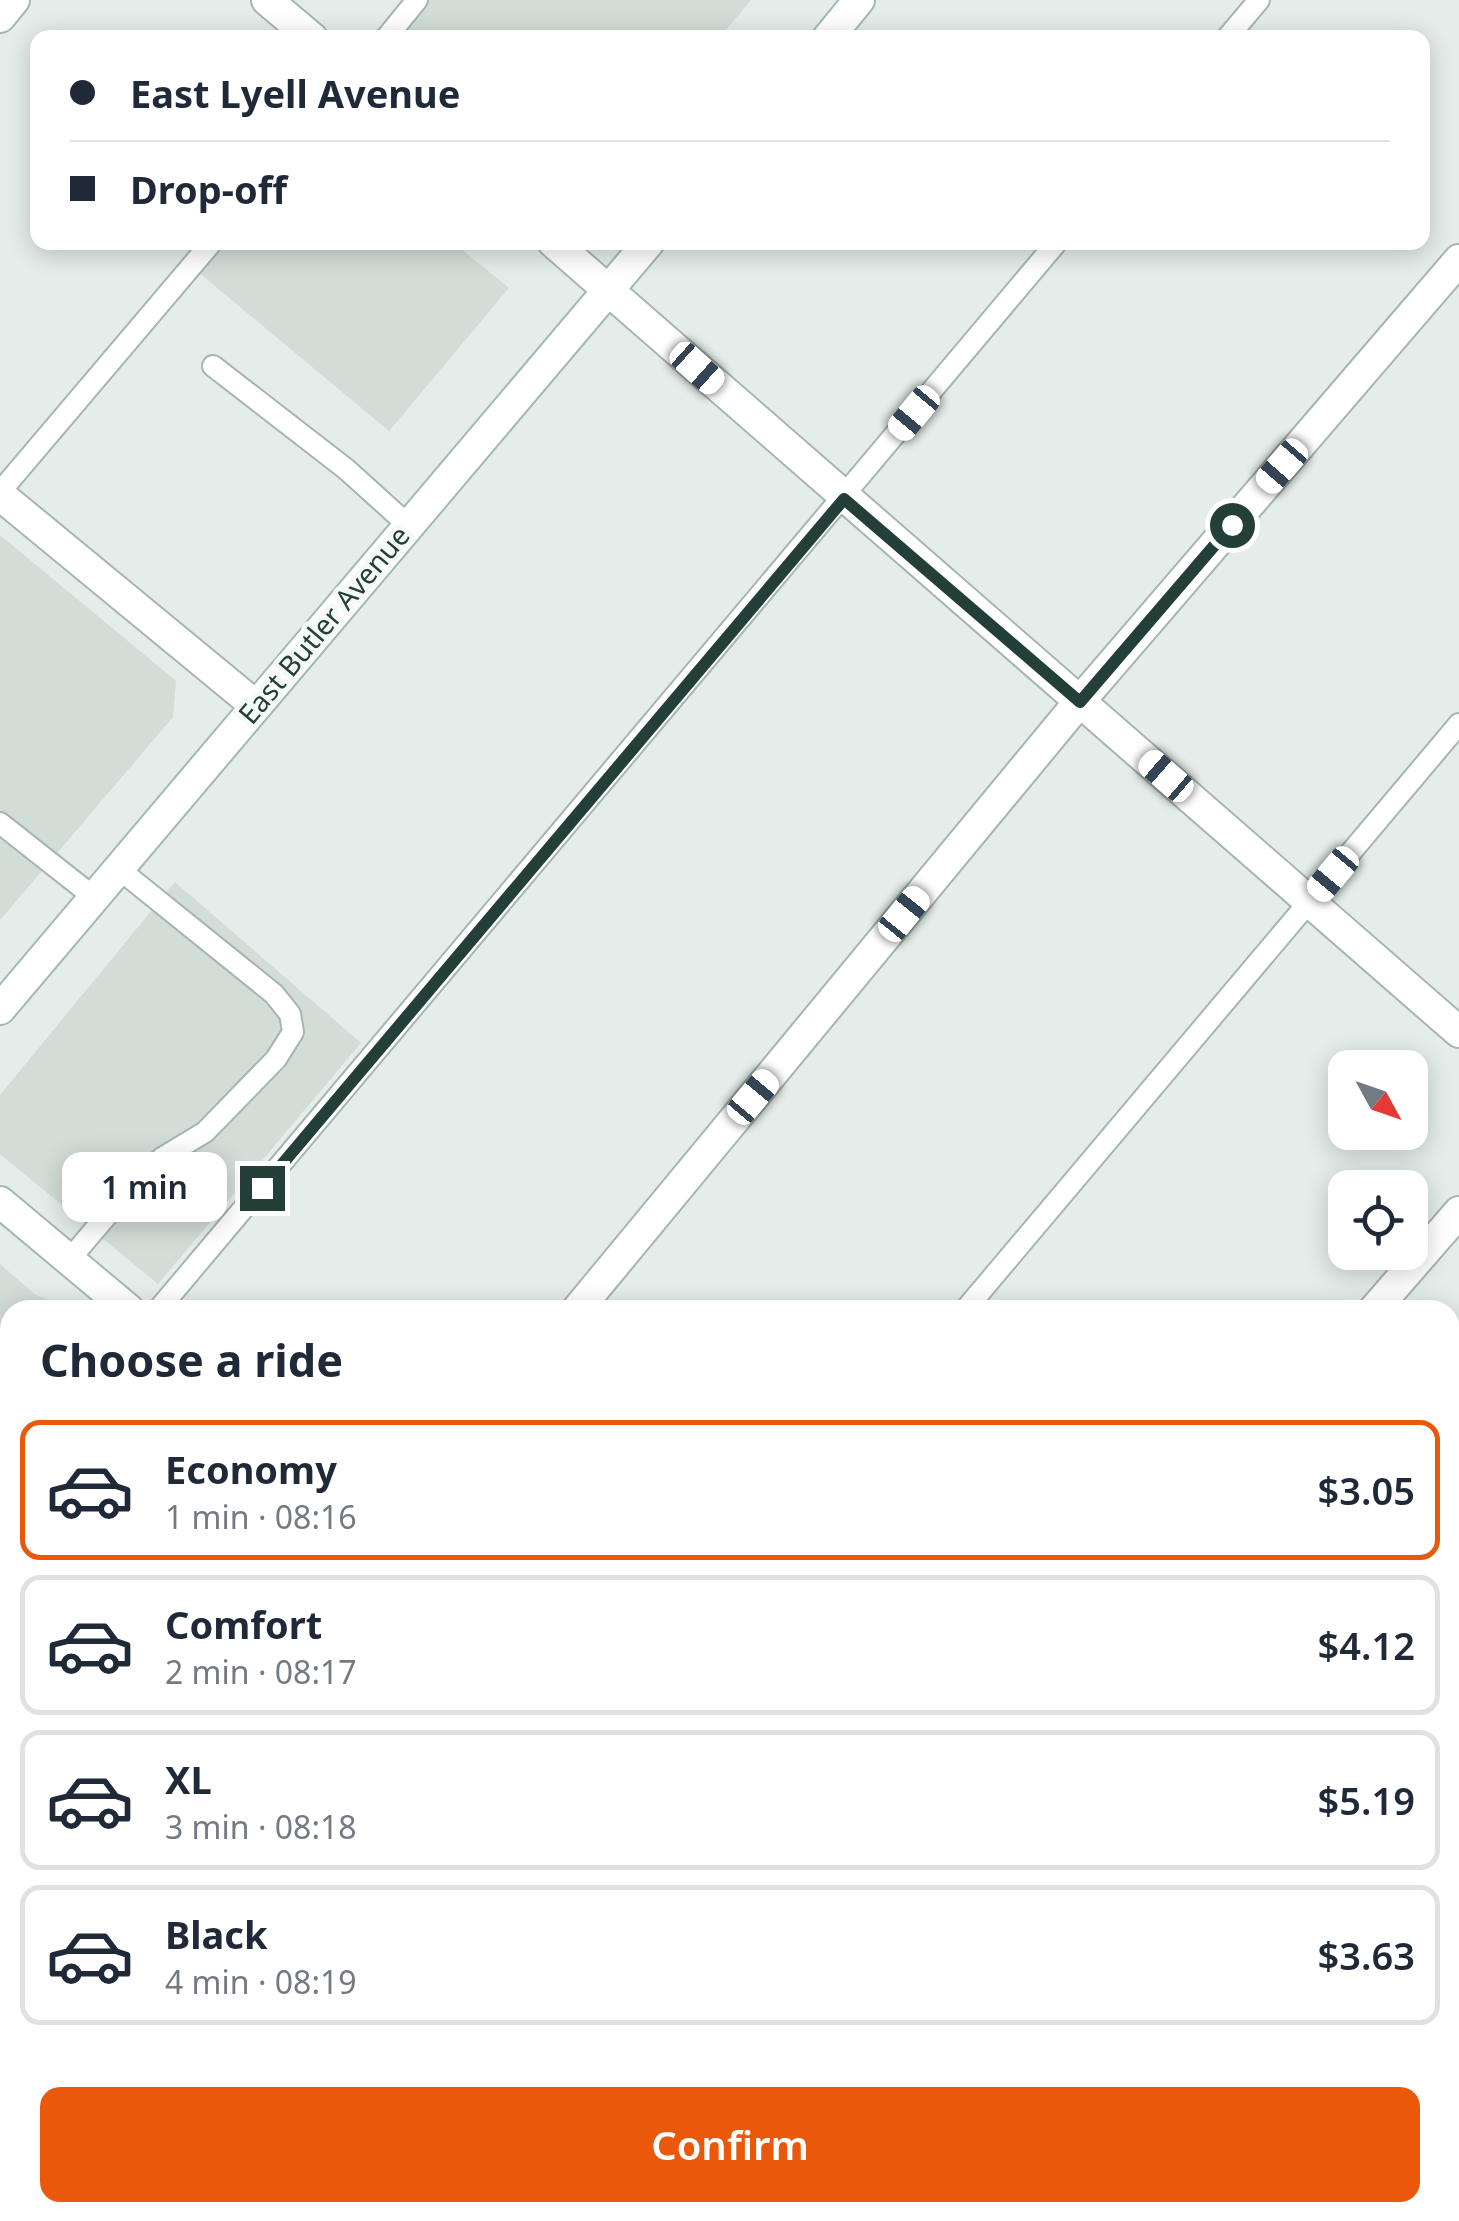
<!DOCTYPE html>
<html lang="en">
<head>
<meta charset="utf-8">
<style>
	body { margin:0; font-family:"Noto Sans",sans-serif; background:#f6f6f7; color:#1f2937; height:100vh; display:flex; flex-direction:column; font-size:38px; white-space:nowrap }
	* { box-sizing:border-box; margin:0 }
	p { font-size:32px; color:#747a83 }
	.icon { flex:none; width:55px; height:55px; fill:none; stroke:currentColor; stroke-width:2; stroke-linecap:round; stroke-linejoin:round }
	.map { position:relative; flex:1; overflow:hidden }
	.drawer { position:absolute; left:0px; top:1300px; width:1460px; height:922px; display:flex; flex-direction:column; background:#fff; border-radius:30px 30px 0 0; box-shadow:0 5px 25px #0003 }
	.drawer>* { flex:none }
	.banner { position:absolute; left:30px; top:30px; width:1400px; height:220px; border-radius:20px; box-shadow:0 5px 25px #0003; display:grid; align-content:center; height:220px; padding:0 40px; background:#fff }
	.needle { width:65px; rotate:130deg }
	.controls { position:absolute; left:1328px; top:1050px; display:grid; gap:20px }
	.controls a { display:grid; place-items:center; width:100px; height:100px; border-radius:20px; background:#fff; box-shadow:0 5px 25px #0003; font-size:50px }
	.end { position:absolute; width:45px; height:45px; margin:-22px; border:12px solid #233f38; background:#fff; box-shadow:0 0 0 5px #fff }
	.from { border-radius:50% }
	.bubble { position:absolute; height:70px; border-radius:20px; background:#fff; box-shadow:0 5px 25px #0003; font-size:32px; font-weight:600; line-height:70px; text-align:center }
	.car { position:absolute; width:30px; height:60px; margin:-30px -15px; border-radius:12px; box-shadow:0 0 8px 2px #0007; background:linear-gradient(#fff 24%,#345 0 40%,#fff 0 76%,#345 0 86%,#fff 0) }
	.banner b { display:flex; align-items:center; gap:35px; height:95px; font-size:38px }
	.banner b+b { border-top:2px solid #e0e1e3 }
	.banner i { width:25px; height:25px; background:#1f2937 }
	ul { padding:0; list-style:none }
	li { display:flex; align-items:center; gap:30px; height:140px; margin:0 20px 15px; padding:0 20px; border:5px solid #e0e1e3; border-radius:20px }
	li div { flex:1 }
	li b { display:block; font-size:38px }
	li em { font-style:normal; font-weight:600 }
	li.current { border-color:#ea580c }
	li>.icon { width:90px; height:90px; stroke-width:1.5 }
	h2 { padding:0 40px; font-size:45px; line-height:120px }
	.primary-button { display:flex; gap:20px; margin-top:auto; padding:20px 40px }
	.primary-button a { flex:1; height:115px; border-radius:20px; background:#ea580c; color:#fff; font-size:40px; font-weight:600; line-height:115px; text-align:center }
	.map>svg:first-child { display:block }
</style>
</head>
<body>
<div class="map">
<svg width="1459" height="2221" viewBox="0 0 1459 2221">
	<rect width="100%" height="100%" fill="#e4ede9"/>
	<g fill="#d2ddd8">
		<path d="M 427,0 L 751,0 L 720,37 L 396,38 Z"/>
		<path d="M 223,243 L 454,243 L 509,288 L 389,431 L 198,272 Z"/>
		<path d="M 0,535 L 176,681 L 173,717 L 0,920 Z"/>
		<path d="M 175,882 L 361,1043 L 158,1284 L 0,1154 L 0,1095 Z"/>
		<path d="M 0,1264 L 36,1295 L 80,1310 L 10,1310 L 10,1425 L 0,1436 Z"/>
		<path d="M 10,1903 L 10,2212 L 749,2212 L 759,2221 L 0,2221 L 0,1915 Z"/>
	</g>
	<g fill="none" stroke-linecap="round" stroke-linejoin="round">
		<defs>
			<g id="lane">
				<path d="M 386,38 L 417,0"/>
				<path d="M 1227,38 L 1259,0"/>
				<path d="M 213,366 L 346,469 L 408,525"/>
				<path d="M 0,492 L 212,242"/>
				<path d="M 0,823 L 95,898"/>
				<path d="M 69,1260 L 131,1187 L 162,1158 L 205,1132 L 276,1059 L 293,1032 L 290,1014 L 274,994 L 119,869"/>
				<path d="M 158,1310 L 1057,242"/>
				<path d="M 965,1310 L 1459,724"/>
				<path d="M 1450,1685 L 1459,1674"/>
			</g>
			<g id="street">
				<path d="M 267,0 L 312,38"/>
				<path d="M 0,17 L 14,0"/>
				<path d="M 553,242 L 1459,1032"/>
				<path d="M 0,495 L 256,706"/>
				<path d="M 577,1310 L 1080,701 L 1459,260"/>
				<path d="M 1374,1310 L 1459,1212"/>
				<path d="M 1450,2174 L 1459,2163"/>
				<path d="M 1153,2221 L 1160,2212"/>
				<path d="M 1410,2221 L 1417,2212"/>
			</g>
			<g id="secondary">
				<path d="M 828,38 L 859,0"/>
				<path d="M 0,1009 L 649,242"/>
				<path d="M 0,1202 L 129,1310"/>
				<path d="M 1210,2212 L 1220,2221"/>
			</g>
		</defs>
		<use href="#lane" stroke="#a6b5b0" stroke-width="24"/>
		<use href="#street" stroke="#a6b5b0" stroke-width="34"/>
		<use href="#secondary" stroke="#a2b9b1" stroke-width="34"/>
		<use href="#lane" stroke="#fff" stroke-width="20"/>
		<use href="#street" stroke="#fff" stroke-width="30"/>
		<use href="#secondary" stroke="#fff" stroke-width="30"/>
	</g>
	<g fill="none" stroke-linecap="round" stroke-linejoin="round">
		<path stroke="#233f38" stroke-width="12" d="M 262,1188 L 844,499 L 1080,702 L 1232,525"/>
	</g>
	<g text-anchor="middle" stroke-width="10" stroke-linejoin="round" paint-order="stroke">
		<g font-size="28" fill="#233f38" stroke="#f5faf7">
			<text transform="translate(324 625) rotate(-50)" y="10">East Butler Avenue</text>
		</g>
	</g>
</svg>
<div class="controls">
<a><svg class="needle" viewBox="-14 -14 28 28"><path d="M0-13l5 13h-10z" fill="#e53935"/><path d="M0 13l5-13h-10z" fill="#747a83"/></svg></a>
<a><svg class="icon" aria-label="locate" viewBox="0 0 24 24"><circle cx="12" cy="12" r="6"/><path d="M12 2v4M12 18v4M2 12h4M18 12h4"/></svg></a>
</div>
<i class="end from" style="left:1232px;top:525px"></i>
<i class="end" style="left:262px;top:1188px"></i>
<div class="bubble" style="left:62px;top:1152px;width:165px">1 min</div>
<i class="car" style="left:697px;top:368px;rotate:132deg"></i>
<i class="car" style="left:914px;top:413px;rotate:220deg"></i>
<i class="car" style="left:1282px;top:466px;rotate:221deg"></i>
<i class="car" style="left:1166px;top:776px;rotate:311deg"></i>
<i class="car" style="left:1333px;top:874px;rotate:220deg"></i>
<i class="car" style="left:904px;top:914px;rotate:39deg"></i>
<i class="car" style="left:753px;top:1097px;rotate:40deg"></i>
<div class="banner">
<b><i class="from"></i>East Lyell Avenue</b>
<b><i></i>Drop-off</b>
</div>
<section class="drawer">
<h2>Choose a ride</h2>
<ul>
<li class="current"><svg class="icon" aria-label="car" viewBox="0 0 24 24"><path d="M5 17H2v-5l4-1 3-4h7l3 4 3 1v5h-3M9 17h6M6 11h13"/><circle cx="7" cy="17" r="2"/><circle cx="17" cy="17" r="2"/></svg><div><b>Economy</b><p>1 min · 08:16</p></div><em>$3.05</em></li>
<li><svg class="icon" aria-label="car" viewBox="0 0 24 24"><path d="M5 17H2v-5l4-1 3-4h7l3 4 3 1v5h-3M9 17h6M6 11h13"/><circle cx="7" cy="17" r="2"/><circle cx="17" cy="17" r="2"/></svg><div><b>Comfort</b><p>2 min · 08:17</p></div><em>$4.12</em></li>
<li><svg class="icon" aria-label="car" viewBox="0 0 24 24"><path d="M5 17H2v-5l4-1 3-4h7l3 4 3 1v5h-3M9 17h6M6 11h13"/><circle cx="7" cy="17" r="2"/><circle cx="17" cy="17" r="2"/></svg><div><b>XL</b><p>3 min · 08:18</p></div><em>$5.19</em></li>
<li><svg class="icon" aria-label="car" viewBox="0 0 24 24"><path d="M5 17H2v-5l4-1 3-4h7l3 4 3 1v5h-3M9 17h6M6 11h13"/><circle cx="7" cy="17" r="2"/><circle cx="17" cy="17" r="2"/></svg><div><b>Black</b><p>4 min · 08:19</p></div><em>$3.63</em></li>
</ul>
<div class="primary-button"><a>Confirm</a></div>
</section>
</div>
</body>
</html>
